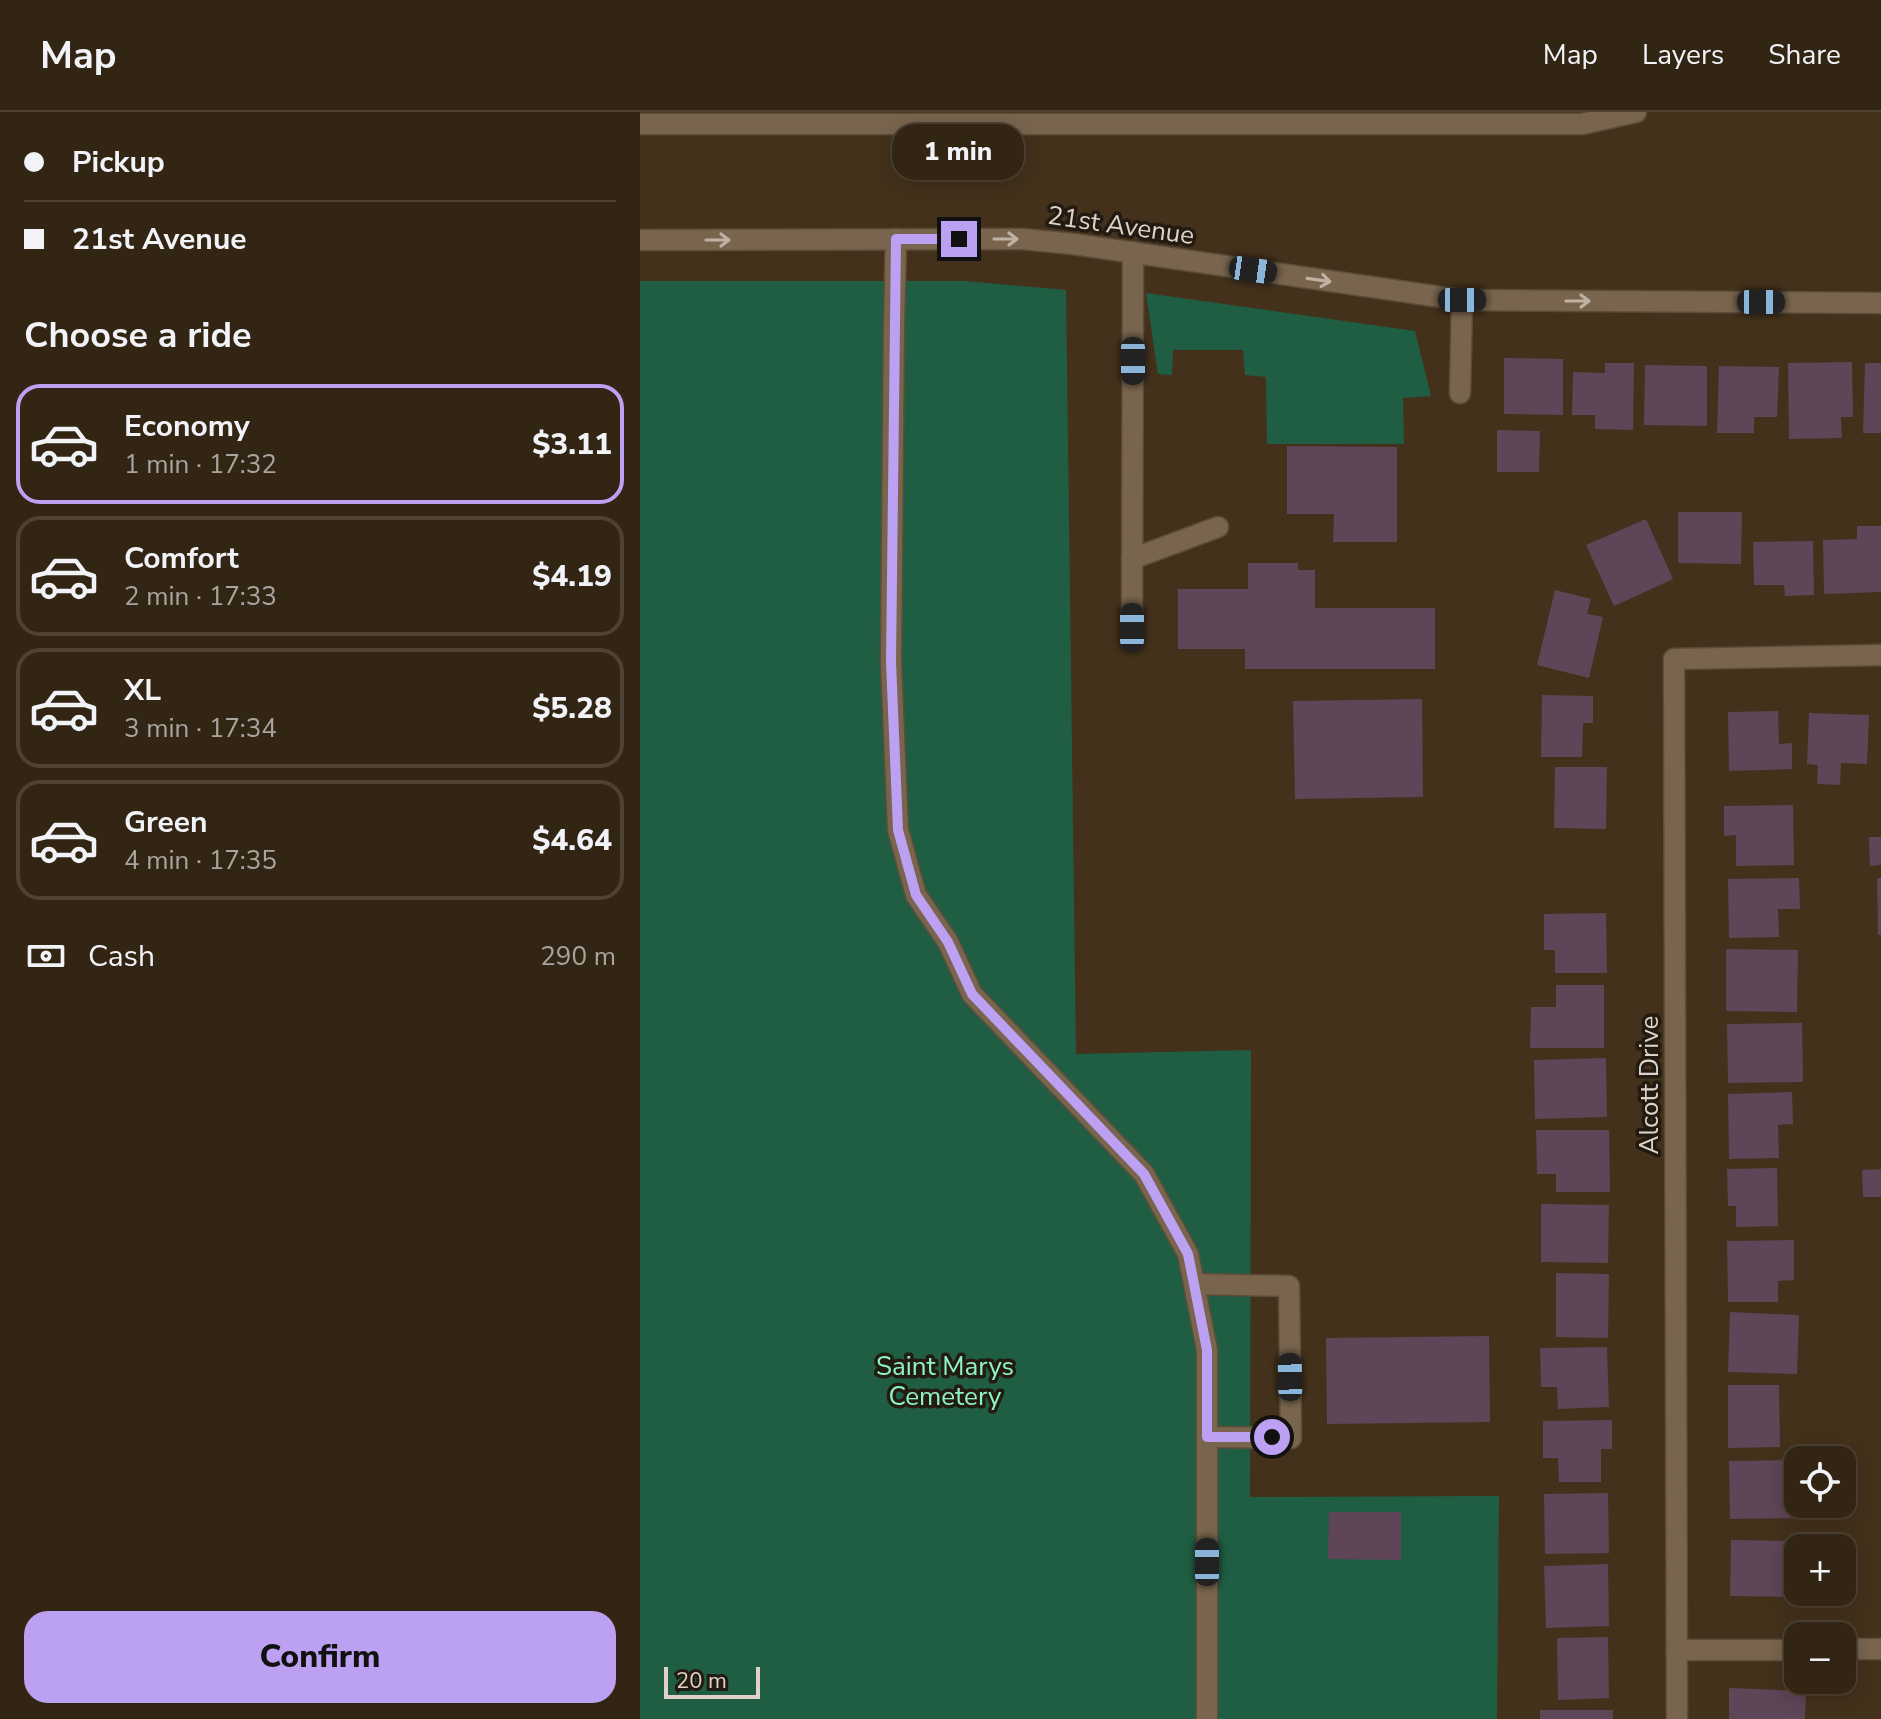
<!DOCTYPE html>
<html lang="en">
<head>
<meta charset="utf-8">
<style>
	body { margin:0; font-family:"Nunito Sans",sans-serif; background:#3a2d1d; color:#f1f3f6; height:100vh; display:flex; flex-direction:column; font-size:30px; white-space:nowrap }
	* { box-sizing:border-box; margin:0 }
	p { font-size:26px; color:#a8a5a0 }
	.icon { flex:none; width:44px; height:44px; fill:none; stroke:currentColor; stroke-width:2; stroke-linecap:round; stroke-linejoin:round }
	.map { position:relative; flex:1; overflow:hidden }
	.drawer { display:flex; flex-direction:column; background:#322514; width:640px }
	.drawer>* { flex:none }
	.top-card { display:grid; align-content:center; height:176px; padding:0 24px; background:#322514 }
	.buttons { position:absolute; left:1144px; top:1334px; display:grid; gap:16px }
	.buttons a { display:grid; place-items:center; width:72px; height:72px; border-radius:16px; background:#322514; box-shadow:0 4px 20px #0003,0 0 0 2px #4d4234; font-size:40px }
	.scale { position:absolute; left:24px; bottom:20px; width:96px; box-sizing:border-box; padding-left:8px; border:4px solid #ded3c6; border-top:0; font-size:22px; line-height:28px; white-space:nowrap; color:#ded3c6; -webkit-text-stroke:6px #231b11; paint-order:stroke }
	.end { position:absolute; width:36px; height:36px; margin:-18px; border:10px solid #bca0f2; background:#111; box-shadow:0 0 0 4px #111 }
	.from { border-radius:50% }
	.bubble { position:absolute; height:56px; border-radius:24px; background:#322514; box-shadow:0 4px 20px #0003,0 0 0 2px #4d4234; font-size:26px; font-weight:800; line-height:56px; text-align:center }
	.car { position:absolute; width:24px; height:48px; margin:-24px -12px; border-radius:10px; box-shadow:0 0 6px 2px #0007; background:linear-gradient(#222 24%,#8ab4d8 0 40%,#222 0 76%,#8ab4d8 0 86%,#222 0) }
	.top-card b { display:flex; align-items:center; gap:28px; height:76px; font-size:30px }
	.top-card b+b { border-top:2px solid #4d4234 }
	.top-card i { width:20px; height:20px; background:#f1f3f6 }
	ul { padding:0; list-style:none }
	li { display:flex; align-items:center; gap:24px; height:120px; margin:0 16px 12px; padding:0 8px; border:4px solid #4d4234; border-radius:24px }
	li div { flex:1 }
	li b { display:block; font-size:30px }
	li em { font-style:normal; font-weight:800 }
	li.active { border-color:#bca0f2 }
	li>.icon { width:72px; height:72px; stroke-width:1.5 }
	h2 { padding:0 24px; font-size:36px; line-height:96px }
	.pay { display:flex; align-items:center; gap:20px; height:88px; padding:0 24px; font-size:30px }
	.pay p { margin-inline-start:auto }
	.action { display:flex; gap:16px; margin-top:auto; padding:16px 24px }
	.action a { flex:1; height:92px; border-radius:24px; background:#bca0f2; color:#111; font-size:32px; font-weight:800; line-height:92px; text-align:center }
	header { display:flex; align-items:center; gap:48px; box-sizing:border-box; height:112px; padding:0 40px; background:#322514; border-bottom:2px solid #4d4234 }
	header strong { font-size:38px }
	nav { display:flex; gap:44px; margin-inline-start:auto; font-size:28px }
	main { display:flex; flex:1; min-height:0 }
	.map>svg:first-child { display:block }
</style>
</head>
<body>
<header>
<strong>Map</strong>
<nav><a>Map</a><a>Layers</a><a>Share</a></nav>
</header>
<main>
<section class="drawer">
<div class="top-card">
<b><i class="from"></i>Pickup</b>
<b><i></i>21st Avenue</b>
</div>
<h2>Choose a ride</h2>
<ul>
<li class="active"><svg class="icon" aria-label="car" viewBox="0 0 24 24"><path d="M5 17H2v-5l4-1 3-4h7l3 4 3 1v5h-3M9 17h6M6 11h13"/><circle cx="7" cy="17" r="2"/><circle cx="17" cy="17" r="2"/></svg><div><b>Economy</b><p>1 min · 17:32</p></div><em>$3.11</em></li>
<li><svg class="icon" aria-label="car" viewBox="0 0 24 24"><path d="M5 17H2v-5l4-1 3-4h7l3 4 3 1v5h-3M9 17h6M6 11h13"/><circle cx="7" cy="17" r="2"/><circle cx="17" cy="17" r="2"/></svg><div><b>Comfort</b><p>2 min · 17:33</p></div><em>$4.19</em></li>
<li><svg class="icon" aria-label="car" viewBox="0 0 24 24"><path d="M5 17H2v-5l4-1 3-4h7l3 4 3 1v5h-3M9 17h6M6 11h13"/><circle cx="7" cy="17" r="2"/><circle cx="17" cy="17" r="2"/></svg><div><b>XL</b><p>3 min · 17:34</p></div><em>$5.28</em></li>
<li><svg class="icon" aria-label="car" viewBox="0 0 24 24"><path d="M5 17H2v-5l4-1 3-4h7l3 4 3 1v5h-3M9 17h6M6 11h13"/><circle cx="7" cy="17" r="2"/><circle cx="17" cy="17" r="2"/></svg><div><b>Green</b><p>4 min · 17:35</p></div><em>$4.64</em></li>
</ul>
<div class="pay"><svg class="icon" aria-label="cash" viewBox="0 0 24 24"><path d="M3 7h18v10H3z"/><circle cx="12" cy="12" r="2"/></svg>Cash<p>290 m</p></div>
<div class="action"><a>Confirm</a></div>
</section>
<div class="map">
<svg width="1241" height="1607" viewBox="0 0 1241 1607">
	<rect width="100%" height="100%" fill="#43311b"/>
	<g fill="#205e44">
		<path d="M 0,169 L 325,169 L 426,178 L 436,942 L 611,938 L 610,1385 L 859,1384 L 857,1607 L 0,1607 Z"/>
		<path d="M 506,181 L 775,219 L 791,284 L 763,286 L 764,332 L 627,332 L 626,265 L 605,263 L 603,238 L 533,238 L 532,263 L 518,262 Z"/>
	</g>
	<g fill="#5e4557">
		<path d="M 864,246 L 923,247 L 923,303 L 864,302 Z"/>
		<path d="M 1212,250 L 1213,305 L 1201,305 L 1202,326 L 1149,327 L 1148,251 Z"/>
		<path d="M 965,251 L 994,251 L 993,318 L 955,317 L 955,303 L 932,303 L 933,260 L 965,261 Z"/>
		<path d="M 1225,251 L 1241,251 L 1241,321 L 1223,321 Z"/>
		<path d="M 1005,253 L 1067,254 L 1067,314 L 1004,313 Z"/>
		<path d="M 1079,254 L 1139,255 L 1137,305 L 1114,305 L 1114,321 L 1077,321 Z"/>
		<path d="M 857,318 L 900,319 L 899,360 L 857,360 Z"/>
		<path d="M 647,334 L 757,335 L 757,430 L 693,430 L 694,402 L 647,402 Z"/>
		<path d="M 1038,400 L 1102,400 L 1101,452 L 1038,451 Z"/>
		<path d="M 1006,407 L 1033,467 L 974,494 L 946,433 Z"/>
		<path d="M 1217,414 L 1241,414 L 1241,480 L 1184,482 L 1183,428 L 1217,427 Z"/>
		<path d="M 1173,429 L 1174,483 L 1145,484 L 1144,473 L 1114,473 L 1113,430 Z"/>
		<path d="M 608,451 L 658,451 L 658,458 L 675,458 L 675,496 L 795,496 L 795,557 L 605,557 L 605,537 L 538,537 L 538,477 L 608,477 Z"/>
		<path d="M 915,478 L 951,487 L 947,502 L 963,505 L 949,566 L 897,553 Z"/>
		<path d="M 902,583 L 953,584 L 953,611 L 943,611 L 942,645 L 901,645 Z"/>
		<path d="M 782,587 L 783,685 L 655,687 L 653,589 Z"/>
		<path d="M 1138,599 L 1139,632 L 1152,631 L 1152,657 L 1089,659 L 1088,600 Z"/>
		<path d="M 1169,601 L 1229,603 L 1227,652 L 1201,651 L 1200,673 L 1177,672 L 1178,653 L 1167,652 Z"/>
		<path d="M 915,655 L 967,655 L 966,717 L 914,716 Z"/>
		<path d="M 1153,693 L 1154,753 L 1096,754 L 1096,723 L 1084,724 L 1084,694 Z"/>
		<path d="M 1229,725 L 1241,725 L 1241,753 L 1230,754 Z"/>
		<path d="M 1159,766 L 1160,797 L 1138,797 L 1139,825 L 1089,826 L 1088,767 Z"/>
		<path d="M 1237,766 L 1241,766 L 1241,823 L 1238,823 Z"/>
		<path d="M 966,801 L 967,861 L 915,861 L 915,838 L 904,838 L 904,802 Z"/>
		<path d="M 1086,837 L 1158,838 L 1157,900 L 1086,899 Z"/>
		<path d="M 916,873 L 964,873 L 964,936 L 890,936 L 891,895 L 916,895 Z"/>
		<path d="M 1162,911 L 1163,970 L 1088,971 L 1087,912 Z"/>
		<path d="M 966,946 L 967,1005 L 895,1007 L 894,948 Z"/>
		<path d="M 1152,980 L 1153,1012 L 1138,1013 L 1139,1046 L 1089,1047 L 1088,982 Z"/>
		<path d="M 896,1018 L 969,1018 L 970,1080 L 916,1080 L 916,1062 L 897,1062 Z"/>
		<path d="M 1137,1056 L 1138,1114 L 1096,1115 L 1096,1094 L 1088,1094 L 1087,1057 Z"/>
		<path d="M 1241,1057 L 1241,1085 L 1223,1085 L 1222,1058 Z"/>
		<path d="M 901,1092 L 969,1093 L 968,1151 L 901,1150 Z"/>
		<path d="M 1154,1128 L 1154,1168 L 1138,1169 L 1138,1190 L 1088,1190 L 1087,1129 Z"/>
		<path d="M 916,1161 L 969,1162 L 968,1226 L 916,1225 Z"/>
		<path d="M 1090,1200 L 1159,1203 L 1157,1262 L 1088,1260 Z"/>
		<path d="M 849,1224 L 850,1310 L 687,1312 L 686,1226 Z"/>
		<path d="M 967,1235 L 969,1295 L 918,1297 L 917,1275 L 901,1275 L 900,1236 Z"/>
		<path d="M 1088,1273 L 1139,1273 L 1140,1335 L 1088,1336 Z"/>
		<path d="M 972,1308 L 972,1337 L 961,1337 L 961,1370 L 919,1370 L 918,1346 L 903,1346 L 903,1309 Z"/>
		<path d="M 1158,1348 L 1158,1392 L 1166,1392 L 1166,1406 L 1090,1407 L 1089,1349 Z"/>
		<path d="M 968,1381 L 969,1441 L 905,1442 L 904,1382 Z"/>
		<path d="M 689,1400 L 761,1400 L 761,1448 L 688,1447 Z"/>
		<path d="M 1091,1428 L 1149,1429 L 1148,1485 L 1090,1484 Z"/>
		<path d="M 968,1452 L 969,1514 L 906,1516 L 904,1454 Z"/>
		<path d="M 968,1525 L 969,1586 L 918,1588 L 917,1526 Z"/>
		<path d="M 1089,1576 L 1166,1579 L 1165,1607 L 1089,1607 Z"/>
		<rect x="900" y="1598" width="73" height="9"/>
	</g>
	<g fill="none" stroke-linecap="round" stroke-linejoin="round">
		<defs>
			<g id="minor">
				<path d="M 0,12 L 942,12 L 996,0"/>
				<path d="M 256,127 L 254,215 L 251,550 L 258,718 L 276,783 L 308,830 L 332,882 L 504,1062 L 548,1142 L 567,1238 L 567,1607"/>
				<path d="M 0,128 L 382,127 L 433,132 L 822,188 L 1241,191"/>
				<path d="M 820,281 L 822,188"/>
				<path d="M 492,447 L 578,415"/>
				<path d="M 492,515 L 493,140"/>
				<path d="M 554,1172 L 649,1174 L 651,1326 L 567,1325"/>
				<path d="M 1202,1537 L 1241,1537"/>
				<path d="M 1037,1538 L 1158,1538"/>
				<path d="M 1037,1607 L 1034,547 L 1241,543"/>
			</g>
		</defs>
		<use href="#minor" stroke="#5c4d3a" stroke-width="23"/>
		<use href="#minor" stroke="#79654e" stroke-width="20"/>
	</g>
	<defs><path id="oneway-shaft" d="M-6 0H5M1.5-3L5.5 0L1.5 3" fill="none" stroke-width="1.6" stroke-linecap="round" stroke-linejoin="round" transform="scale(2)"/></defs>
	<g stroke="#c0b2a2">
		<use href="#oneway-shaft" transform="translate(366 127)"/>
		<use href="#oneway-shaft" transform="translate(78 128)"/>
		<use href="#oneway-shaft" transform="translate(679 168) rotate(8)"/>
		<use href="#oneway-shaft" transform="translate(938 189)"/>
	</g>
	<g fill="none" stroke-linecap="round" stroke-linejoin="round">
		<path stroke="#bca0f2" stroke-width="10" d="M 319,127 L 256,127 L 251,550 L 258,718 L 276,783 L 308,830 L 332,882 L 504,1062 L 548,1142 L 567,1238 L 567,1325 L 632,1325"/>
	</g>
	<g text-anchor="middle" stroke-width="7" stroke-linejoin="round" paint-order="stroke">
		<g font-size="26" fill="#ded3c6" stroke="#231b11">
			<text transform="translate(481 113) rotate(8)" y="9">21st Avenue</text>
			<text transform="translate(1009 973) rotate(-90)" y="9">Alcott Drive</text>
		</g>
		<g font-size="26" fill="#8df5c4" stroke="#231b11">
			<text x="305" y="1263">Saint Marys<tspan x="305" dy="30">Cemetery</tspan></text>
		</g>
	</g>
</svg>
<div class="buttons">
<a><svg class="icon" aria-label="locate" viewBox="0 0 24 24"><circle cx="12" cy="12" r="6"/><path d="M12 2v4M12 18v4M2 12h4M18 12h4"/></svg></a>
<a>+</a>
<a>−</a>
</div>
<div class="scale">20 m</div>
<i class="end from" style="left:632px;top:1325px"></i>
<i class="end" style="left:319px;top:127px"></i>
<div class="bubble" style="left:252px;top:12px;width:132px">1 min</div>
<i class="car" style="left:613px;top:158px;rotate:98deg"></i>
<i class="car" style="left:822px;top:188px;rotate:90deg"></i>
<i class="car" style="left:1121px;top:190px;rotate:90deg"></i>
<i class="car" style="left:493px;top:249px;rotate:180deg"></i>
<i class="car" style="left:492px;top:515px;rotate:0deg"></i>
<i class="car" style="left:650px;top:1265px;rotate:359deg"></i>
<i class="car" style="left:567px;top:1450px;rotate:0deg"></i>
</div>
</main>
</body>
</html>
